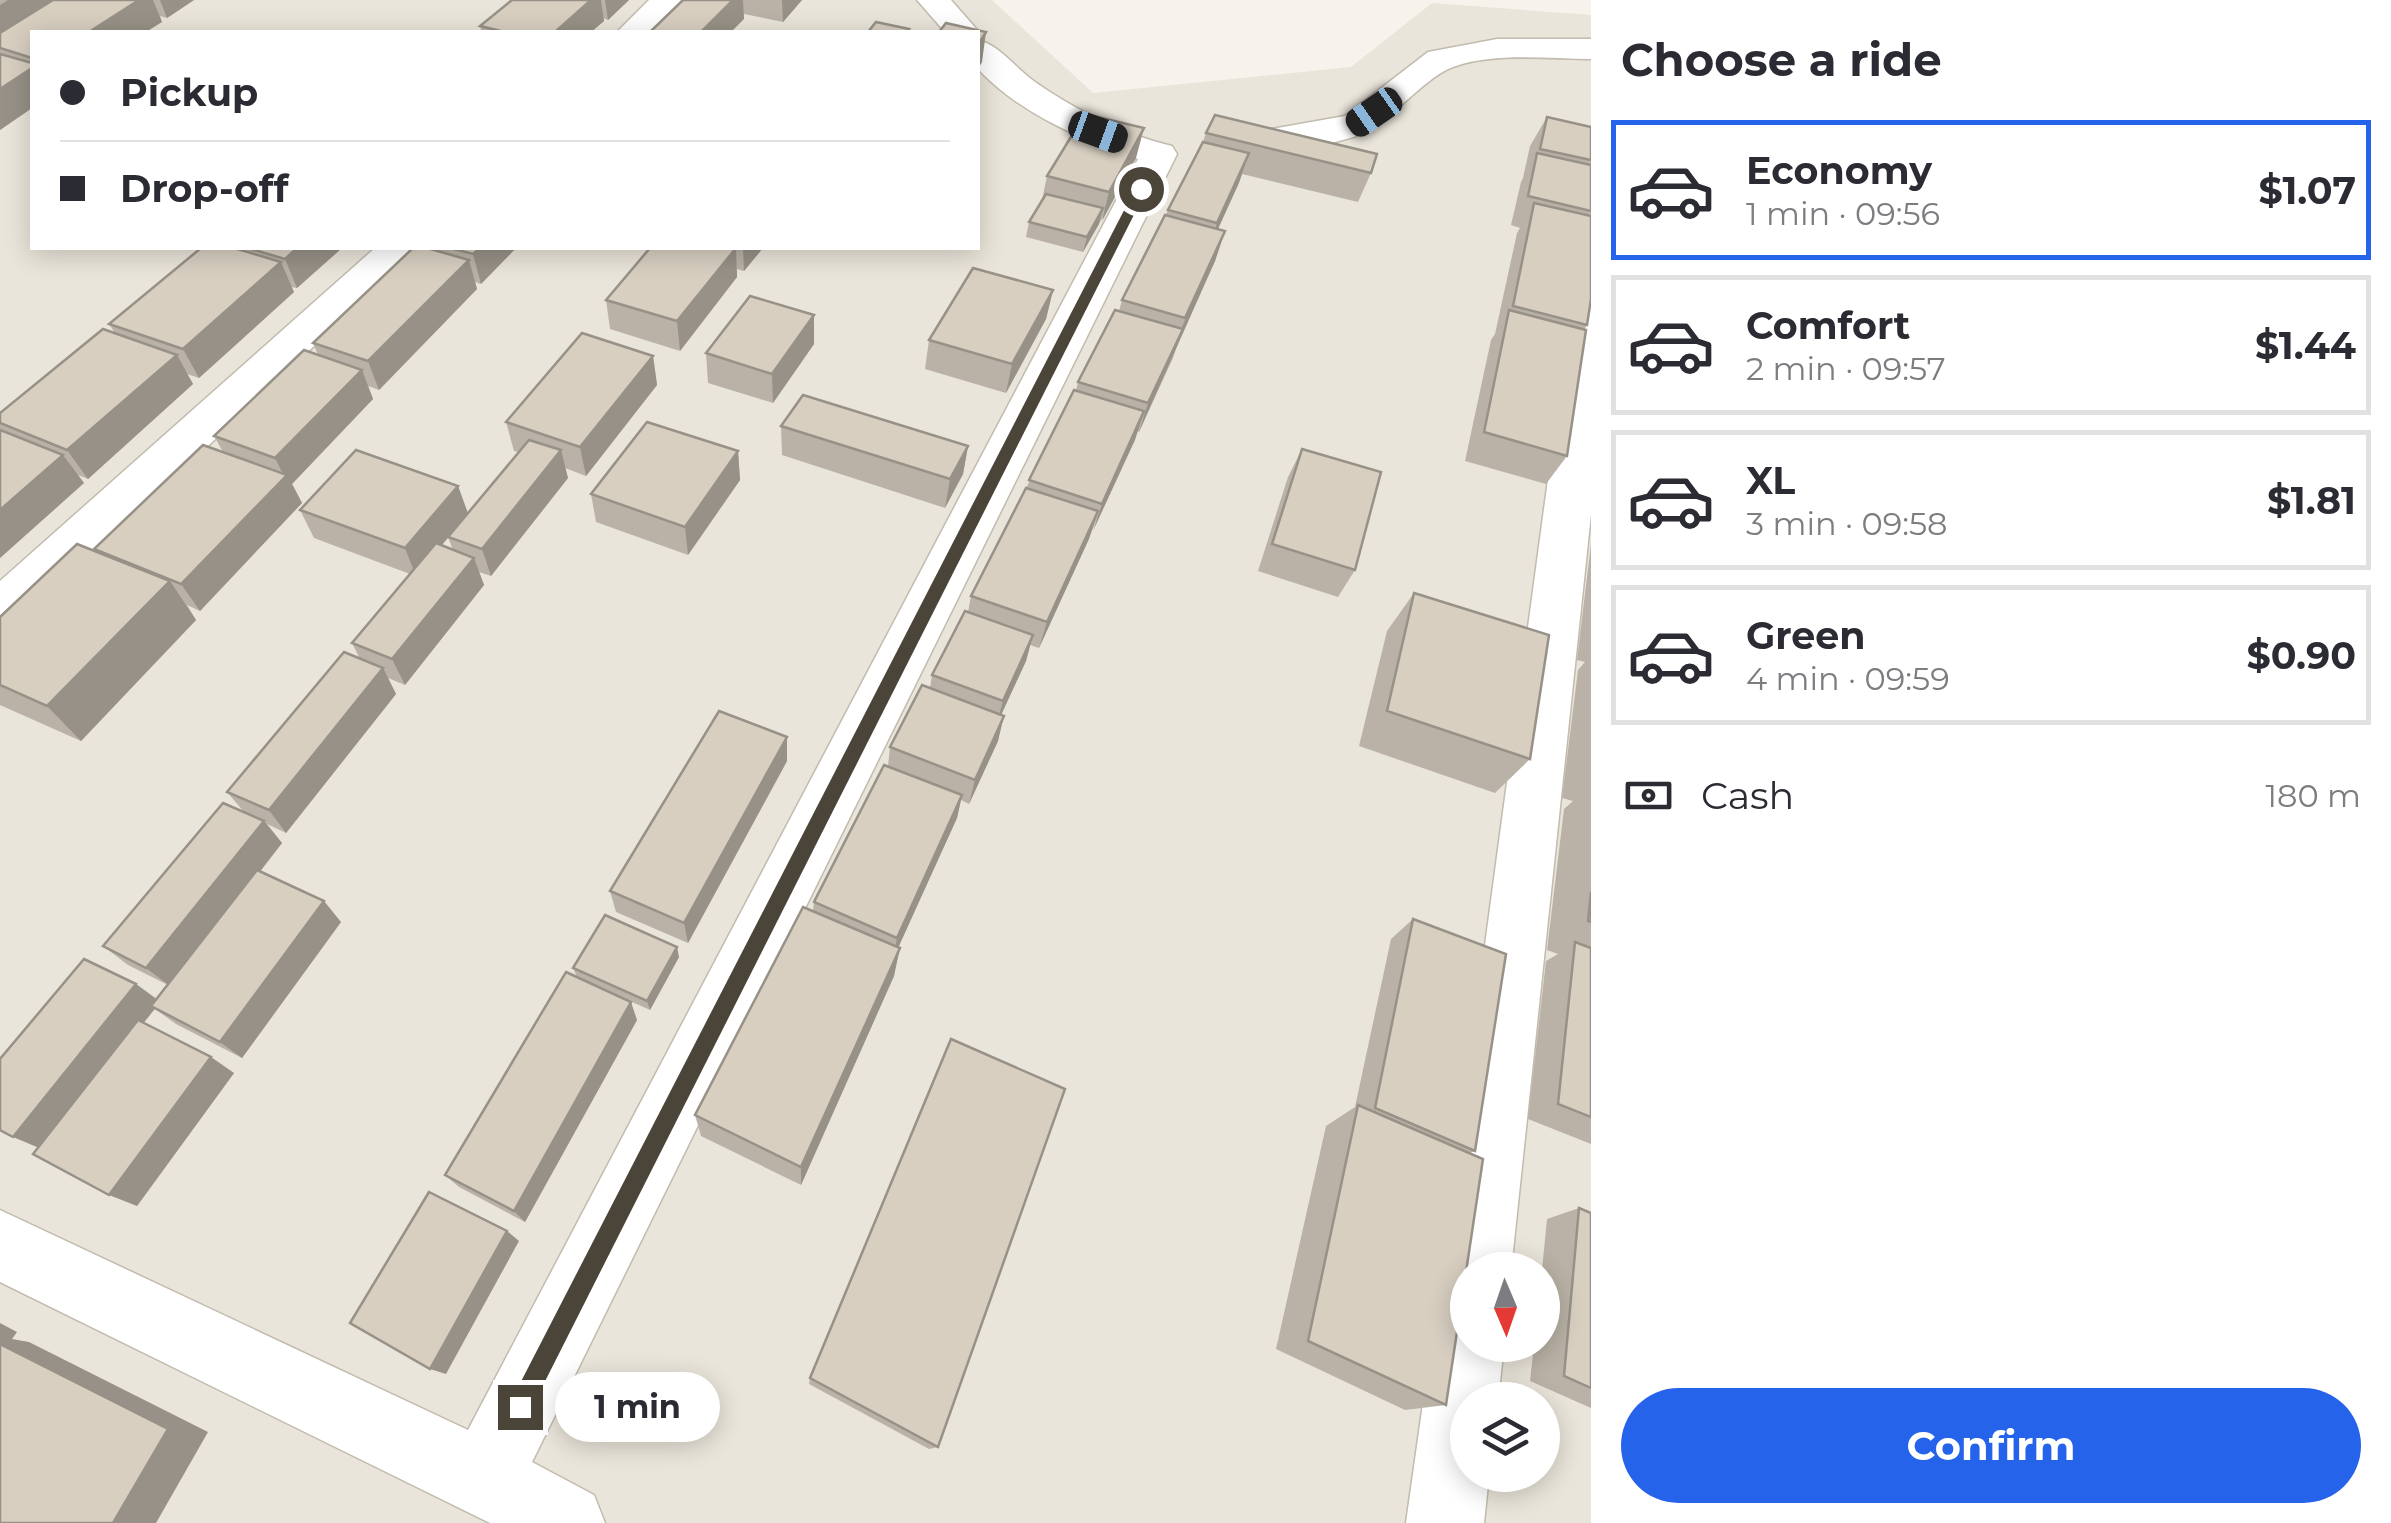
<!DOCTYPE html>
<html lang="en">
<head>
<meta charset="utf-8">
<style>
	body { margin:0; font-family:Montserrat,sans-serif; background:#f7f7f7; color:#2b2b33; height:100vh; display:flex; flex-direction:column; font-size:38px; white-space:nowrap }
	* { box-sizing:border-box; margin:0 }
	p { font-size:32px; color:#7c7c81 }
	.icon { flex:none; width:55px; height:55px; fill:none; stroke:currentColor; stroke-width:2; stroke-linecap:round; stroke-linejoin:round }
	.map { position:relative; flex:1; overflow:hidden }
	.details { display:flex; flex-direction:column; background:#fff; width:800px }
	.details>* { flex:none }
	.hud { position:absolute; left:30px; top:30px; width:950px; height:220px; border-radius:0px; box-shadow:0 5px 25px #0003; display:grid; align-content:center; height:220px; padding:0 30px; background:#fff }
	.needle { width:65px; rotate:178deg }
	.buttons { position:absolute; left:1450px; top:1252px; display:grid; gap:20px }
	.buttons a { display:grid; place-items:center; width:110px; height:110px; border-radius:50%; background:#fff; box-shadow:0 5px 25px #0003; font-size:50px }
	.end { position:absolute; width:45px; height:45px; margin:-22px; border:12px solid #4b4439; background:#fff; box-shadow:0 0 0 5px #fff }
	.from { border-radius:50% }
	.bubble { position:absolute; height:70px; border-radius:35px; background:#fff; box-shadow:0 5px 25px #0003; font-size:32px; font-weight:700; line-height:70px; text-align:center }
	.car { position:absolute; width:30px; height:60px; margin:-30px -15px; border-radius:12px; box-shadow:0 0 8px 2px #0007; background:linear-gradient(#222 24%,#8ab4d8 0 40%,#222 0 76%,#8ab4d8 0 86%,#222 0) }
	.hud b { display:flex; align-items:center; gap:35px; height:95px; font-size:38px }
	.hud b+b { border-top:2px solid #e1e1e2 }
	.hud i { width:25px; height:25px; background:#2b2b33 }
	ul { padding:0; list-style:none }
	li { display:flex; align-items:center; gap:30px; height:140px; margin:0 20px 15px; padding:0 10px; border:5px solid #e1e1e2; border-radius:0px }
	li div { flex:1 }
	li b { display:block; font-size:38px }
	li em { font-style:normal; font-weight:700 }
	li.on { border-color:#2563eb }
	li>.icon { width:90px; height:90px; stroke-width:1.5 }
	h2 { padding:0 30px; font-size:45px; line-height:120px }
	.pay { display:flex; align-items:center; gap:25px; height:110px; padding:0 30px; font-size:38px }
	.pay p { margin-inline-start:auto }
	.cta { display:flex; gap:20px; margin-top:auto; padding:20px 30px }
	.cta a { flex:1; height:115px; border-radius:60px; background:#2563eb; color:#fff; font-size:40px; font-weight:700; line-height:115px; text-align:center }
	main { display:flex; flex:1; min-height:0 }
	.map>svg:first-child { display:block }
</style>
</head>
<body>
<main>
<div class="map">
<svg width="1591" height="1523" viewBox="0 0 1591 1523">
	<rect width="100%" height="100%" fill="#f6f3ec"/>
	<path fill="#eae5da" fill-rule="evenodd" d="M 0,0 L 992,0 L 1093,93 L 1351,67 L 1432,3 L 1591,15 L 1591,1523 L 0,1523 ZM 32,32 L 978,32 L 978,248 L 32,248 ZM 1468,1270 L 1542,1270 L 1542,1345 L 1468,1345 ZM 1468,1400 L 1542,1400 L 1542,1475 L 1468,1475 Z"/>
	<g fill="none" stroke-linecap="round" stroke-linejoin="round">
		<defs>
			<g id="minor">
				<path d="M 649,0 L 684,0 L 652,32 L 617,32 Z"/>
				<path d="M 917,0 L 951,0 L 979,32 L 945,32 Z"/>
				<path d="M 1497,39 L 1591,39 L 1591,59 C 1547,59 1495,52 1453,67 C 1428,76 1397,112 1374,128 C 1352,144 1242,161 1216,155 L 1211,147 L 1216,139 L 1345,116 L 1428,52 Z"/>
				<path d="M 978,40 C 1000,45 1016,69 1035,82 C 1075,110 1125,135 1172,146 L 1177,154 L 532,1462 L 594,1495 L 605,1523 L 490,1523 L 0,1282 L 0,1210 L 468,1430 L 1138,159 C 1081,139 1020,114 978,69 Z"/>
				<path d="M 375,248 L 418,248 L 18,625 L 0,631 L 0,581 Z"/>
				<path d="M 1591,304 L 1591,514 L 1511,1270 L 1468,1270 L 1468,1302 L 1451,1295 L 1441,1270 L 1570,317 L 1576,308 Z"/>
				<path d="M 1468,1304 L 1468,1345 L 1504,1345 L 1498,1400 L 1468,1400 L 1468,1475 L 1489,1475 L 1484,1523 L 1406,1523 L 1432,1340 L 1442,1314 Z"/>
			</g>
		</defs>
		<use href="#minor" stroke="#c2bbae" stroke-width="3"/>
		<use href="#minor" fill="#fff" fill-rule="evenodd"/>
	</g>
	<g fill="#bab2a6" fill-rule="evenodd">
		<path d="M 0,0 L 194,0 L 167,18 L 160,16 L 162,22 L 32,32 L 32,108 L 0,130 Z"/>
		<path d="M 512,0 L 629,0 L 608,20 L 603,18 L 604,21 L 591,32 L 482,32 L 480,26 Z"/>
		<path d="M 683,0 L 802,0 L 783,22 L 744,14 L 744,19 Z"/>
		<path d="M 1547,117 L 1591,127 L 1591,299 L 1587,325 L 1584,330 L 1567,456 L 1546,484 L 1465,461 L 1491,340 L 1495,334 L 1517,233 L 1520,228 L 1511,225 L 1521,182 L 1523,178 L 1530,146 Z"/>
		<path d="M 1206,133 L 1371,173 L 1358,202 L 1242,174 L 1218,229 L 1225,231 L 1215,261 L 1180,336 L 1173,358 L 1139,432 L 1137,431 L 1039,648 L 1030,645 L 1026,661 L 1001,715 L 998,741 L 969,804 L 961,800 L 957,818 L 898,947 L 894,976 L 801,1185 L 701,1136 L 695,1115 L 813,911 L 814,902 L 888,766 L 890,747 L 930,688 L 932,675 L 968,612 L 971,596 L 1076,390 L 1078,382 L 1119,311 L 1122,300 L 1203,142 Z"/>
		<path d="M 1136,158 L 1083,252 L 1026,237 L 1029,222 L 1042,200 L 1047,176 Z"/>
		<path d="M 201,248 L 342,248 L 297,288 L 291,287 L 294,292 L 199,378 L 187,374 L 193,384 L 88,479 L 78,475 L 84,483 L 0,558 L 0,413 L 115,333 L 109,324 Z"/>
		<path d="M 413,248 L 516,248 L 481,284 L 475,282 L 477,289 L 379,390 L 368,386 L 373,399 L 292,484 L 302,503 L 200,611 L 187,605 L 196,620 L 81,741 L 0,705 L 0,617 L 96,552 L 94,549 L 223,452 L 214,436 L 318,355 L 313,343 Z"/>
		<path d="M 650,248 L 763,248 L 744,271 L 737,269 L 737,277 L 680,351 L 610,329 L 606,300 Z"/>
		<path d="M 1053,290 L 1046,319 L 1006,393 L 925,369 L 929,340 Z"/>
		<path d="M 814,344 L 773,403 L 708,383 L 706,353 Z"/>
		<path d="M 653,356 L 657,385 L 586,476 L 565,468 L 568,478 L 491,576 L 479,572 L 484,585 L 405,685 L 388,678 L 396,694 L 286,833 L 267,824 L 282,843 L 260,872 L 341,922 L 242,1058 L 176,1024 L 155,1009 L 144,1022 L 234,1073 L 137,1206 L 38,1148 L 136,984 L 157,999 L 168,985 L 128,965 L 103,946 L 244,812 L 227,792 L 360,659 L 352,643 L 410,574 L 314,538 L 300,510 L 458,486 L 468,513 L 518,452 L 514,451 L 506,422 ZM 448,537 L 453,550 L 441,546 Z"/>
		<path d="M 781,426 L 968,446 L 963,474 L 945,508 L 782,455 Z"/>
		<path d="M 1302,449 L 1355,570 L 1338,597 L 1258,571 L 1288,477 Z"/>
		<path d="M 738,451 L 740,480 L 688,555 L 596,522 L 591,494 Z"/>
		<path d="M 1591,544 L 1591,1144 L 1528,1119 L 1546,961 L 1558,954 L 1547,950 L 1564,809 L 1573,801 L 1562,798 L 1578,670 L 1585,662 L 1577,660 Z"/>
		<path d="M 1414,593 L 1530,759 L 1495,793 L 1359,746 L 1387,631 Z"/>
		<path d="M 787,737 L 787,761 L 688,943 L 616,912 L 610,891 Z"/>
		<path d="M 1413,919 L 1475,1151 L 1470,1153 L 1446,1405 L 1405,1410 L 1276,1349 L 1326,1126 L 1355,1107 L 1391,939 Z"/>
		<path d="M 679,957 L 650,1010 L 603,989 L 637,1020 L 525,1222 L 459,1187 L 445,1175 L 577,977 L 573,968 Z"/>
		<path d="M 1579,1208 L 1591,1213 L 1591,1408 L 1530,1381 L 1534,1345 L 1542,1345 L 1542,1270 L 1547,1219 Z"/>
		<path d="M 810,1378 L 938,1447 L 929,1449 L 809,1384 Z"/>
	</g>
	<g fill="#979187">
		<path d="M 8,0 L 70,0 L 0,44 L 0,5 Z"/>
		<path d="M 139,0 L 153,0 L 162,22 L 146,32 L 89,32 Z"/>
		<path d="M 160,0 L 194,0 L 167,18 Z"/>
		<path d="M 591,0 L 601,0 L 604,21 L 591,32 L 555,32 Z"/>
		<path d="M 605,0 L 629,0 L 608,20 Z"/>
		<path d="M 733,0 L 743,0 L 744,19 L 731,32 L 701,32 Z"/>
		<path d="M 782,0 L 802,0 L 783,22 Z"/>
		<path d="M 986,32 L 982,62 L 978,69 L 978,45 Z"/>
		<path d="M 32,68 L 32,108 L 0,130 L 0,89 Z"/>
		<path d="M 1144,128 L 1136,158 L 1102,221 L 1109,192 Z"/>
		<path d="M 1249,153 L 1239,183 L 1207,253 L 1217,223 Z"/>
		<path d="M 1103,208 L 1099,224 L 1083,252 L 1087,237 Z"/>
		<path d="M 1225,231 L 1215,261 L 1139,432 L 1148,403 Z"/>
		<path d="M 297,248 L 342,248 L 297,288 L 285,259 Z"/>
		<path d="M 480,248 L 516,248 L 481,284 L 473,254 Z"/>
		<path d="M 736,248 L 737,277 L 680,351 L 677,321 Z"/>
		<path d="M 743,248 L 763,248 L 744,271 Z"/>
		<path d="M 469,260 L 477,289 L 379,390 L 368,361 Z"/>
		<path d="M 281,262 L 294,292 L 199,378 L 183,349 Z"/>
		<path d="M 1053,290 L 1046,319 L 1006,393 L 1012,364 Z"/>
		<path d="M 814,315 L 814,344 L 773,403 L 772,374 Z"/>
		<path d="M 177,355 L 193,384 L 88,479 L 67,450 Z"/>
		<path d="M 653,356 L 657,385 L 586,476 L 580,447 Z"/>
		<path d="M 362,370 L 373,399 L 292,484 L 302,503 L 200,611 L 181,584 L 285,478 L 275,458 Z"/>
		<path d="M 1144,411 L 1135,440 L 1093,531 L 1102,504 Z"/>
		<path d="M 968,446 L 963,474 L 945,508 L 950,479 Z"/>
		<path d="M 561,450 L 568,478 L 491,576 L 482,549 Z"/>
		<path d="M 738,451 L 740,480 L 688,555 L 685,527 Z"/>
		<path d="M 63,455 L 84,483 L 0,558 L 0,510 Z"/>
		<path d="M 458,486 L 468,514 L 416,576 L 405,548 Z"/>
		<path d="M 1098,511 L 1089,539 L 1039,648 L 1047,622 Z"/>
		<path d="M 474,558 L 484,585 L 405,685 L 392,659 Z"/>
		<path d="M 170,581 L 196,620 L 81,741 L 47,706 Z"/>
		<path d="M 1033,635 L 1026,661 L 996,726 L 1003,701 Z"/>
		<path d="M 383,668 L 396,694 L 286,833 L 269,810 Z"/>
		<path d="M 1004,716 L 998,741 L 969,804 L 975,780 Z"/>
		<path d="M 787,737 L 787,761 L 688,943 L 684,923 Z"/>
		<path d="M 962,795 L 957,818 L 894,957 L 897,938 Z"/>
		<path d="M 264,821 L 282,843 L 170,986 L 146,968 Z"/>
		<path d="M 324,901 L 341,922 L 242,1058 L 220,1042 Z"/>
		<path d="M 677,947 L 679,957 L 650,1010 L 647,1001 Z"/>
		<path d="M 900,948 L 894,976 L 801,1185 L 801,1167 Z"/>
		<path d="M 136,984 L 160,1002 L 44,1150 L 13,1137 Z"/>
		<path d="M 631,1002 L 637,1020 L 525,1222 L 514,1211 Z"/>
		<path d="M 211,1057 L 234,1073 L 137,1206 L 109,1195 Z"/>
		<path d="M 507,1231 L 519,1241 L 446,1374 L 430,1369 Z"/>
		<path d="M 0,1323 L 17,1332 L 12,1339 L 29,1342 L 208,1432 L 156,1523 L 113,1523 L 0,1357 Z"/>
	</g>
	<g fill="#d8cfc1" stroke="#979187" stroke-width="2.5">
		<path d="M 53,0 L 139,0 L 89,32 L 32,32 L 32,58 L 0,48 L 0,33 Z"/>
		<path d="M 512,0 L 591,0 L 555,32 L 505,32 L 480,26 Z"/>
		<path d="M 683,0 L 733,0 L 701,32 L 650,32 Z"/>
		<path d="M 876,22 L 909,29 L 906,32 L 868,32 Z"/>
		<path d="M 946,23 L 986,32 L 978,45 L 978,32 L 939,32 Z"/>
		<path d="M 0,54 L 32,63 L 32,68 L 0,89 Z"/>
		<path d="M 1085,114 L 1144,128 L 1109,192 L 1047,176 Z"/>
		<path d="M 1215,115 L 1377,154 L 1371,173 L 1206,133 Z"/>
		<path d="M 1547,117 L 1591,127 L 1591,160 L 1540,149 Z"/>
		<path d="M 1203,142 L 1249,153 L 1217,223 L 1168,210 Z"/>
		<path d="M 1537,153 L 1591,165 L 1591,211 L 1528,196 Z"/>
		<path d="M 1046,194 L 1103,208 L 1087,237 L 1029,222 Z"/>
		<path d="M 1534,203 L 1591,216 L 1591,299 L 1587,325 L 1513,306 Z"/>
		<path d="M 1165,215 L 1225,231 L 1185,318 L 1122,300 Z"/>
		<path d="M 201,248 L 234,248 L 281,262 L 183,349 L 109,324 Z"/>
		<path d="M 248,248 L 297,248 L 285,259 Z"/>
		<path d="M 413,248 L 427,248 L 469,260 L 368,361 L 313,343 Z"/>
		<path d="M 450,248 L 480,248 L 473,254 Z"/>
		<path d="M 650,248 L 736,248 L 677,321 L 606,300 Z"/>
		<path d="M 973,268 L 1053,290 L 1012,364 L 929,340 Z"/>
		<path d="M 750,296 L 814,315 L 772,374 L 706,353 Z"/>
		<path d="M 1115,310 L 1183,329 L 1148,403 L 1078,382 Z"/>
		<path d="M 1509,310 L 1586,330 L 1567,456 L 1484,432 Z"/>
		<path d="M 103,329 L 177,355 L 67,450 L 0,423 L 0,413 Z"/>
		<path d="M 582,333 L 653,356 L 580,447 L 506,422 Z"/>
		<path d="M 304,350 L 362,370 L 275,458 L 214,436 Z"/>
		<path d="M 1074,390 L 1144,411 L 1102,504 L 1029,480 Z"/>
		<path d="M 803,395 L 968,446 L 950,479 L 781,426 Z"/>
		<path d="M 647,422 L 738,451 L 685,527 L 591,494 Z"/>
		<path d="M 0,430 L 63,455 L 0,510 Z"/>
		<path d="M 529,440 L 561,450 L 482,549 L 448,537 Z"/>
		<path d="M 203,445 L 287,475 L 181,584 L 94,549 Z"/>
		<path d="M 1302,449 L 1381,472 L 1355,570 L 1272,544 Z"/>
		<path d="M 356,450 L 458,486 L 405,548 L 300,510 Z"/>
		<path d="M 1026,488 L 1098,511 L 1047,622 L 971,596 Z"/>
		<path d="M 436,543 L 474,558 L 392,659 L 352,643 Z"/>
		<path d="M 77,544 L 170,581 L 47,706 L 0,685 L 0,617 Z"/>
		<path d="M 1414,593 L 1549,635 L 1530,759 L 1387,711 Z"/>
		<path d="M 965,611 L 1033,635 L 1003,701 L 932,675 Z"/>
		<path d="M 344,652 L 383,668 L 269,810 L 227,792 Z"/>
		<path d="M 922,685 L 1004,716 L 975,780 L 890,747 Z"/>
		<path d="M 719,711 L 787,737 L 684,923 L 610,891 Z"/>
		<path d="M 884,765 L 962,795 L 897,938 L 814,902 Z"/>
		<path d="M 223,803 L 264,821 L 146,968 L 103,946 Z"/>
		<path d="M 257,870 L 324,901 L 220,1042 L 151,1006 Z"/>
		<path d="M 1591,892 L 1591,922 L 1588,921 Z"/>
		<path d="M 803,907 L 900,948 L 801,1167 L 695,1115 Z"/>
		<path d="M 605,915 L 677,947 L 647,1001 L 573,968 Z"/>
		<path d="M 1413,919 L 1506,954 L 1475,1151 L 1375,1108 Z"/>
		<path d="M 1575,942 L 1591,948 L 1591,1117 L 1558,1104 Z"/>
		<path d="M 84,959 L 136,984 L 13,1137 L 0,1130 L 0,1059 Z"/>
		<path d="M 566,972 L 631,1002 L 514,1211 L 445,1175 Z"/>
		<path d="M 138,1020 L 211,1057 L 109,1195 L 33,1154 Z"/>
		<path d="M 951,1039 L 1065,1089 L 938,1447 L 810,1378 Z"/>
		<path d="M 1358,1105 L 1483,1159 L 1446,1405 L 1308,1341 Z"/>
		<path d="M 429,1192 L 507,1231 L 430,1369 L 350,1323 Z"/>
		<path d="M 1579,1208 L 1591,1213 L 1591,1388 L 1564,1376 Z"/>
		<path d="M 0,1344 L 168,1429 L 113,1523 L 0,1523 Z"/>
	</g>
	<path fill="#4b4439" d="M 1141,186 L 1147,189 L 528,1415 L 520,1418 L 512,1415 L 509,1407 L 512,1399 L 1135,189 Z"/>
</svg>
<div class="buttons">
<a><svg class="needle" viewBox="-14 -14 28 28"><path d="M0-13l5 13h-10z" fill="#e53935"/><path d="M0 13l5-13h-10z" fill="#7c7c81"/></svg></a>
<a><svg class="icon" aria-label="layers" viewBox="0 0 24 24"><path d="M12 4l9 5-9 5-9-5zM3 14l9 5 9-5"/></svg></a>
</div>
<i class="end from" style="left:1141px;top:189px"></i>
<i class="end" style="left:520px;top:1407px"></i>
<div class="bubble" style="left:555px;top:1372px;width:165px">1 min</div>
<i class="car" style="left:1374px;top:112px;rotate:235deg"></i>
<i class="car" style="left:1098px;top:132px;rotate:110deg"></i>
<div class="hud">
<b><i class="from"></i>Pickup</b>
<b><i></i>Drop-off</b>
</div>
</div>
<section class="details">
<h2>Choose a ride</h2>
<ul>
<li class="on"><svg class="icon" aria-label="car" viewBox="0 0 24 24"><path d="M5 17H2v-5l4-1 3-4h7l3 4 3 1v5h-3M9 17h6M6 11h13"/><circle cx="7" cy="17" r="2"/><circle cx="17" cy="17" r="2"/></svg><div><b>Economy</b><p>1 min · 09:56</p></div><em>$1.07</em></li>
<li><svg class="icon" aria-label="car" viewBox="0 0 24 24"><path d="M5 17H2v-5l4-1 3-4h7l3 4 3 1v5h-3M9 17h6M6 11h13"/><circle cx="7" cy="17" r="2"/><circle cx="17" cy="17" r="2"/></svg><div><b>Comfort</b><p>2 min · 09:57</p></div><em>$1.44</em></li>
<li><svg class="icon" aria-label="car" viewBox="0 0 24 24"><path d="M5 17H2v-5l4-1 3-4h7l3 4 3 1v5h-3M9 17h6M6 11h13"/><circle cx="7" cy="17" r="2"/><circle cx="17" cy="17" r="2"/></svg><div><b>XL</b><p>3 min · 09:58</p></div><em>$1.81</em></li>
<li><svg class="icon" aria-label="car" viewBox="0 0 24 24"><path d="M5 17H2v-5l4-1 3-4h7l3 4 3 1v5h-3M9 17h6M6 11h13"/><circle cx="7" cy="17" r="2"/><circle cx="17" cy="17" r="2"/></svg><div><b>Green</b><p>4 min · 09:59</p></div><em>$0.90</em></li>
</ul>
<div class="pay"><svg class="icon" aria-label="cash" viewBox="0 0 24 24"><path d="M3 7h18v10H3z"/><circle cx="12" cy="12" r="2"/></svg>Cash<p>180 m</p></div>
<div class="cta"><a>Confirm</a></div>
</section>
</main>
</body>
</html>
